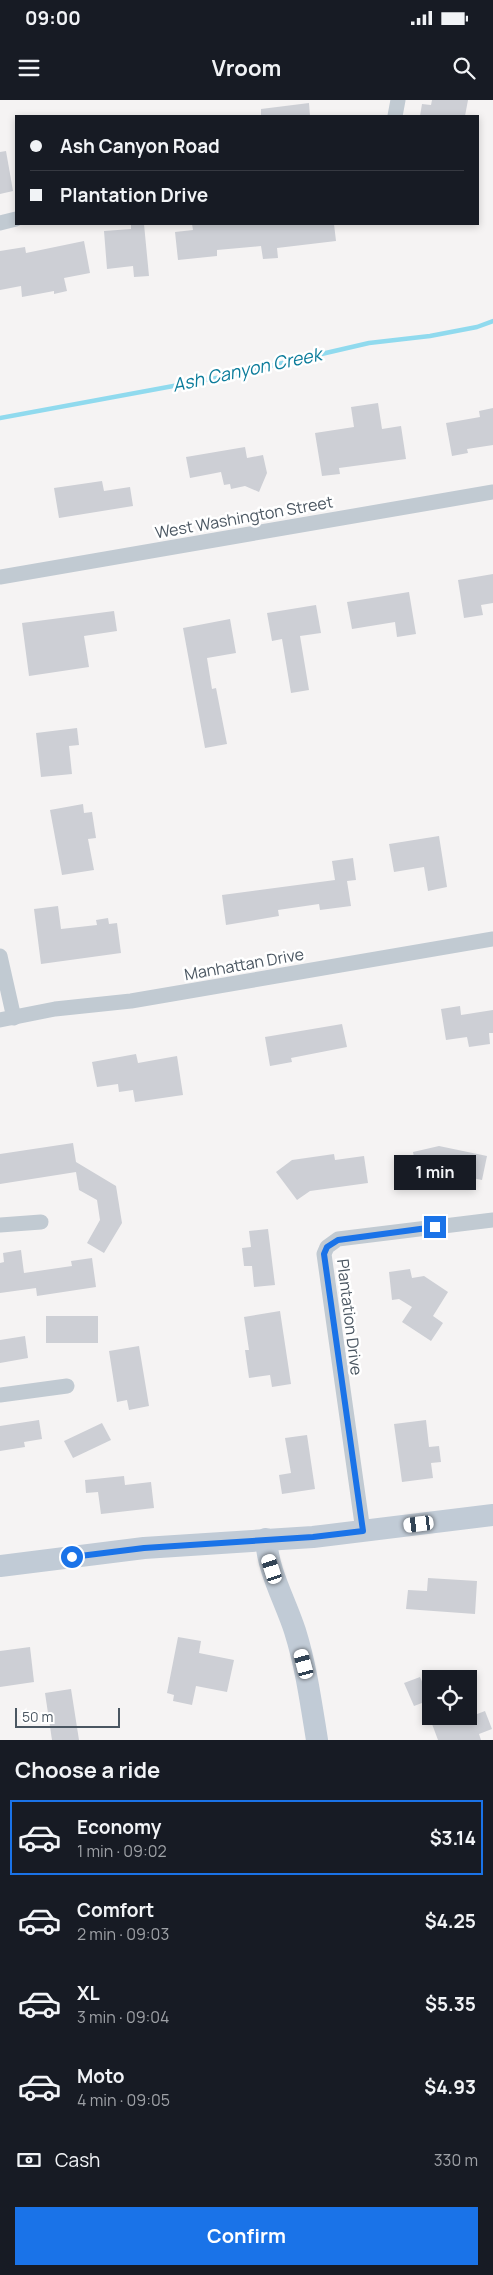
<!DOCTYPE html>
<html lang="en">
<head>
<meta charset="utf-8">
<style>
	body { margin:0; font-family:Manrope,sans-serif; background:#20242c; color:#f1f3f6; height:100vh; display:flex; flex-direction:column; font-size:19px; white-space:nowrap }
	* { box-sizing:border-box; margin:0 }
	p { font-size:16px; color:#9ea1a6 }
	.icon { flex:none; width:28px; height:28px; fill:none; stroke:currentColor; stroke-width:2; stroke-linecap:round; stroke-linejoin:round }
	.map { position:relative; height:1640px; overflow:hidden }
	.sheet { display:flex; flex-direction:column; background:#171b24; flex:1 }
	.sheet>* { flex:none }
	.banner { position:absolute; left:15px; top:15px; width:464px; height:110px; border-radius:0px; box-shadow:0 2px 8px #0003; display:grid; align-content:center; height:110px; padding:0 15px; background:#171b24 }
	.controls { position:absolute; left:422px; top:1570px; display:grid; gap:10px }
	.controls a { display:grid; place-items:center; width:55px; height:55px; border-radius:0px; background:#171b24; box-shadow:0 2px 8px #0003; font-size:25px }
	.scale { position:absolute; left:15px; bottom:12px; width:105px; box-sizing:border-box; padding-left:5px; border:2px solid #4a5661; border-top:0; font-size:14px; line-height:18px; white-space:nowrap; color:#4a5661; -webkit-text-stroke:4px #fff; paint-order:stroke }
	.end { position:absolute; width:22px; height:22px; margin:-11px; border:6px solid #1a73e8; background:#fff; box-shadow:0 0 0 2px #fff }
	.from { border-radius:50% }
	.bubble { position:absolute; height:35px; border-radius:0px; background:#171b24; box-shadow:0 2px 8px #0003; font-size:16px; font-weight:700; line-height:35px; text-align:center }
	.car { position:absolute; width:15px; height:30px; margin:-15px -8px; border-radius:6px; box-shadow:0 0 4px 1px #0007; background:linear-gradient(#fff 24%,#345 0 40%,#fff 0 76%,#345 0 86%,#fff 0) }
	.banner b { display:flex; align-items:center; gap:18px; height:48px; font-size:19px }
	.banner b+b { border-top:1px solid #363941 }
	.banner i { width:12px; height:12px; background:#f1f3f6 }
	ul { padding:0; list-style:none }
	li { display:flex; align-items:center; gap:15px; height:75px; margin:0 10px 8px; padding:0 5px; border:2px solid transparent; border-radius:0px }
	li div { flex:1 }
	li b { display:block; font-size:19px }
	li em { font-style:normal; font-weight:700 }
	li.current { border-color:#1a73e8 }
	li>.icon { width:45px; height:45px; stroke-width:1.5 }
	h2 { padding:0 15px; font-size:22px; line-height:60px }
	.pay { display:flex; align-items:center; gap:12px; height:55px; padding:0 15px; font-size:19px }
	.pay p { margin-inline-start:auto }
	.primary-button { display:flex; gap:10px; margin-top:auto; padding:10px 15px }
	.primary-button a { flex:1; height:58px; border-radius:0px; background:#1a73e8; color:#fff; font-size:20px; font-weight:700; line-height:58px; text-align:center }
	.status { display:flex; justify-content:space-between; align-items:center; height:35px; padding:0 25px; background:#171b24; direction:ltr }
	.status svg { height:14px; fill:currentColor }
	header { display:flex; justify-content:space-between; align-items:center; height:65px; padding:0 15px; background:#171b24; font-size:22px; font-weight:700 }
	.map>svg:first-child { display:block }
</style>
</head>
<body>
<div class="status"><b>09:00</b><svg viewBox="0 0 49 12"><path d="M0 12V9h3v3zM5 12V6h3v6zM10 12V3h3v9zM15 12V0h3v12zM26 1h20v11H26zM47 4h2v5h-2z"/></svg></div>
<header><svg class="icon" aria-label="menu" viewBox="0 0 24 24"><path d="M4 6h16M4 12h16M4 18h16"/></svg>Vroom<svg class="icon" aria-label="search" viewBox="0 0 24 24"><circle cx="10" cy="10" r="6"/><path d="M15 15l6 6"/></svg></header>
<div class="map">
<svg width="493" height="1640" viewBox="0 0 493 1640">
	<rect width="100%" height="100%" fill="#f5f3f3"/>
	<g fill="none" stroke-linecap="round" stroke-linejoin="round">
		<path stroke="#90daee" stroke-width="4.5" d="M 0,318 L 222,277 L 369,243 L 430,236 L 477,227 L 493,221"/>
	</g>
	<g fill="#cdcfd5">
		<path d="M 432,0 L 468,0 L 465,16 L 420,16 L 422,4 L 431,5 Z"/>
		<path d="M 309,3 L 310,16 L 261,16 L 261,9 Z"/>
		<path d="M 6,51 L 13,91 L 0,94 L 0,52 Z"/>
		<path d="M 144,124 L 149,176 L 134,177 L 133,166 L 107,169 L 104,131 L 131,129 L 131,125 Z"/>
		<path d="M 192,124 L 334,124 L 336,141 L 277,148 L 278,158 L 263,159 L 261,146 L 217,150 L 217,156 L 178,160 L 175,132 L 193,130 Z"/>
		<path d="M 84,141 L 90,173 L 64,178 L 67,191 L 54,194 L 54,191 L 22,197 L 21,186 L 0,190 L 0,151 L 25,147 L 26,153 Z"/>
		<path d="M 378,303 L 382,329 L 401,326 L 406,359 L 339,368 L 340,374 L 322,376 L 315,333 L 354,327 L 351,307 Z"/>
		<path d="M 493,308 L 493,345 L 467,349 L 468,353 L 452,356 L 446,323 L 480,317 L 479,311 Z"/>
		<path d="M 245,347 L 247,358 L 263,355 L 267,373 L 259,392 L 245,386 L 231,389 L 230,384 L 224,385 L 221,372 L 190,378 L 186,357 Z"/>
		<path d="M 102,381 L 104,391 L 130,387 L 133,406 L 59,418 L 54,388 Z"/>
		<path d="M 493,474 L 493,503 L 481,505 L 483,515 L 464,518 L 458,480 Z"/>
		<path d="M 409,492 L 416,534 L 397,537 L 395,522 L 352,529 L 347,502 Z"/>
		<path d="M 316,505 L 321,533 L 300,536 L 309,590 L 291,593 L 282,539 L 272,541 L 267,513 Z"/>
		<path d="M 114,511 L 117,531 L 84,536 L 89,567 L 29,576 L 22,523 Z"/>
		<path d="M 230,519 L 236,553 L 207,558 L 212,589 L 216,588 L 227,644 L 205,648 L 183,528 Z"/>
		<path d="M 77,628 L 79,645 L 69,646 L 72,674 L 41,677 L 36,633 Z"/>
		<path d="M 83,704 L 84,713 L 92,712 L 96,738 L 88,739 L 94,770 L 62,775 L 50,710 Z"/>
		<path d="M 439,736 L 447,787 L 428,791 L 424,767 L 394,772 L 389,744 Z"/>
		<path d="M 353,758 L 356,780 L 347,781 L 351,806 L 320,810 L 319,804 L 278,810 L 279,816 L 226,825 L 222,795 L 335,780 L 332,761 Z"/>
		<path d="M 58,806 L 61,829 L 97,825 L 96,820 L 108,818 L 109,824 L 117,823 L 121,853 L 41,864 L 34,809 Z"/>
		<path d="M 460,906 L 461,915 L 493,910 L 493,933 L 489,933 L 490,944 L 469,947 L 467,937 L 446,940 L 441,909 Z"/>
		<path d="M 342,924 L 347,947 L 291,958 L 292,962 L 270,966 L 265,937 Z"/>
		<path d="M 136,954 L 138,963 L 177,956 L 183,995 L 135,1002 L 133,990 L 119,992 L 118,984 L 97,987 L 92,962 Z"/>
		<path d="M 73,1043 L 76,1062 L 116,1086 L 122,1123 L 104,1153 L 87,1143 L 100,1120 L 97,1100 L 79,1090 L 76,1072 L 0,1084 L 0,1054 Z"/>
		<path d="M 439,1046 L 487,1056 L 482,1080 L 462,1076 L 460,1080 L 428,1075 L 418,1077 L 413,1052 Z"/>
		<path d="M 334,1054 L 335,1060 L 364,1056 L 368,1083 L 310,1091 L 297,1100 L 276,1072 L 292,1060 Z"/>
		<path d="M 268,1129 L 275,1185 L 254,1187 L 252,1166 L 244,1166 L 242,1148 L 251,1147 L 249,1131 Z"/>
		<path d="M 21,1150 L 24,1173 L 72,1166 L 71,1161 L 92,1158 L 96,1187 L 37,1196 L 36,1188 L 0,1193 L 0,1163 L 4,1162 L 3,1153 Z"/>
		<path d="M 410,1169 L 412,1178 L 424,1176 L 448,1192 L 433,1216 L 443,1223 L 431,1241 L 402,1222 L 412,1207 L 399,1199 L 392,1200 L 389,1172 Z"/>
		<path d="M 280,1211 L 291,1284 L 272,1287 L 270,1275 L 249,1278 L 245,1250 L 249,1250 L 244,1217 Z"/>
		<rect x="46" y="1216" width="52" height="27"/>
		<path d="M 25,1236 L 28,1258 L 0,1263 L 0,1240 Z"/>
		<path d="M 139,1246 L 149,1306 L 129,1310 L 127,1300 L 117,1302 L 109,1251 Z"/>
		<path d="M 39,1320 L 42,1339 L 24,1342 L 25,1347 L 0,1351 L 0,1326 Z"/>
		<path d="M 426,1320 L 429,1347 L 439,1346 L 441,1362 L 431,1363 L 433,1378 L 402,1382 L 394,1324 Z"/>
		<path d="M 102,1323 L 111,1340 L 73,1358 L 64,1341 Z"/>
		<path d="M 307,1335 L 315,1389 L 282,1394 L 279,1375 L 291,1373 L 285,1338 Z"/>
		<path d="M 124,1376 L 125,1385 L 151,1382 L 154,1408 L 101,1414 L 98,1392 L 86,1393 L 85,1380 Z"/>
		<path d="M 428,1478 L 477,1481 L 475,1514 L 406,1509 L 408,1490 L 427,1491 Z"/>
		<path d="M 178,1537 L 201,1541 L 199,1553 L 234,1560 L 227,1592 L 196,1586 L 192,1605 L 173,1601 L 174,1595 L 167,1593 Z"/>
		<path d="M 30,1547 L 34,1582 L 0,1587 L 0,1551 Z"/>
		<path d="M 420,1577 L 430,1600 L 414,1606 L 404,1583 Z"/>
		<path d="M 71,1589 L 79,1640 L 52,1640 L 45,1593 Z"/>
		<path d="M 485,1611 L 492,1629 L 479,1634 L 481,1640 L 438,1640 L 429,1616 L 448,1616 L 451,1624 Z"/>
	</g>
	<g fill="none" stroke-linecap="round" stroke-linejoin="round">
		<g stroke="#c1cad2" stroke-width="15">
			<path d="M 395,16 L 398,0"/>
			<path d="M 0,123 L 16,119"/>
			<path d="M 0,477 L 493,392"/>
			<path d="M 0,856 L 14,918"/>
			<path d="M 0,920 L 55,909 L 131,901 L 493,839"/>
			<path d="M 0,1125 L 41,1122"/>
			<path d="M 0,1295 L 67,1286"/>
			<path d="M 363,1431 L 324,1154 L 327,1147 L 338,1139 L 493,1120"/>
		</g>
		<g stroke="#c1cbd6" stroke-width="22">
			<path d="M 266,1439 C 268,1472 285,1500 295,1531 C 306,1566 311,1603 317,1640"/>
			<path d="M 0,1466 L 144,1448 L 313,1437 L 493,1415"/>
		</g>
	</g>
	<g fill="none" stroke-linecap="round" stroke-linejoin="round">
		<path stroke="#1a73e8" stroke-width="6" d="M 72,1457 L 144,1448 L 313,1437 L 363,1431 L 324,1154 L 327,1147 L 338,1140 L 435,1127"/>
	</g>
	<g text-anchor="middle" stroke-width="5" stroke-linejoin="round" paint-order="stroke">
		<g font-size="16" fill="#4a5661" stroke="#fff">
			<text transform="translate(244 417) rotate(-10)" y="6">West Washington Street</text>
			<text transform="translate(244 864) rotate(-10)" y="6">Manhattan Drive</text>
			<text transform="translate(350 1217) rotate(83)" y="6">Plantation Drive</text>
		</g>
		<g font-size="18" font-style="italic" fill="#0c7c9b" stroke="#fff">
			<text transform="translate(247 270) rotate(-12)" y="6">Ash Canyon Creek</text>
		</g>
	</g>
</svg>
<div class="controls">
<a><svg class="icon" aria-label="locate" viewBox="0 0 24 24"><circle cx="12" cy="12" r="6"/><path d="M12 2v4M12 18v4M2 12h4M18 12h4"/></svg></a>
</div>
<div class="scale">50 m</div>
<i class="end from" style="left:72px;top:1457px"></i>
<i class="end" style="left:435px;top:1127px"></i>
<div class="bubble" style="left:394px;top:1055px;width:82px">1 min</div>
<i class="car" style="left:419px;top:1424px;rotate:263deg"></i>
<i class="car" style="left:272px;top:1469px;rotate:342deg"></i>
<i class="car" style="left:304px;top:1564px;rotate:345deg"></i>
<div class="banner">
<b><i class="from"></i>Ash Canyon Road</b>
<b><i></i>Plantation Drive</b>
</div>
</div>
<section class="sheet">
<h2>Choose a ride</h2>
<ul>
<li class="current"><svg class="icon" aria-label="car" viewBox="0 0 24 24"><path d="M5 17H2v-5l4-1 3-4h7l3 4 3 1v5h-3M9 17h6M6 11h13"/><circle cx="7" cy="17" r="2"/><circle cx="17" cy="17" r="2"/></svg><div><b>Economy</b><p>1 min · 09:02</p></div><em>$3.14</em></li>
<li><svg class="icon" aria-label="car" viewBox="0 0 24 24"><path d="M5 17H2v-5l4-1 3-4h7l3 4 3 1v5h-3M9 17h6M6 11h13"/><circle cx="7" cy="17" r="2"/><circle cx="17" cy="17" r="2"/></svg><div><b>Comfort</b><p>2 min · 09:03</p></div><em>$4.25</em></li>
<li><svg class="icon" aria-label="car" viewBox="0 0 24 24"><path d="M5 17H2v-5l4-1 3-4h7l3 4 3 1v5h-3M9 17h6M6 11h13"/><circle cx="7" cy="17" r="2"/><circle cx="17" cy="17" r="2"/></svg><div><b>XL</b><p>3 min · 09:04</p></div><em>$5.35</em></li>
<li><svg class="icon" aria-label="car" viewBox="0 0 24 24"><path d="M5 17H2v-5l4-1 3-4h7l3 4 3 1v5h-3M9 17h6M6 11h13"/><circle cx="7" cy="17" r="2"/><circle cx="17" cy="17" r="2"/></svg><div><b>Moto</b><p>4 min · 09:05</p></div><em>$4.93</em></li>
</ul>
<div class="pay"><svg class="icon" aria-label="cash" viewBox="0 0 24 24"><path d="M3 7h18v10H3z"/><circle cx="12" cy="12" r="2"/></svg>Cash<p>330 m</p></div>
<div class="primary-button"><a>Confirm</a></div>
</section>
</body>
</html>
